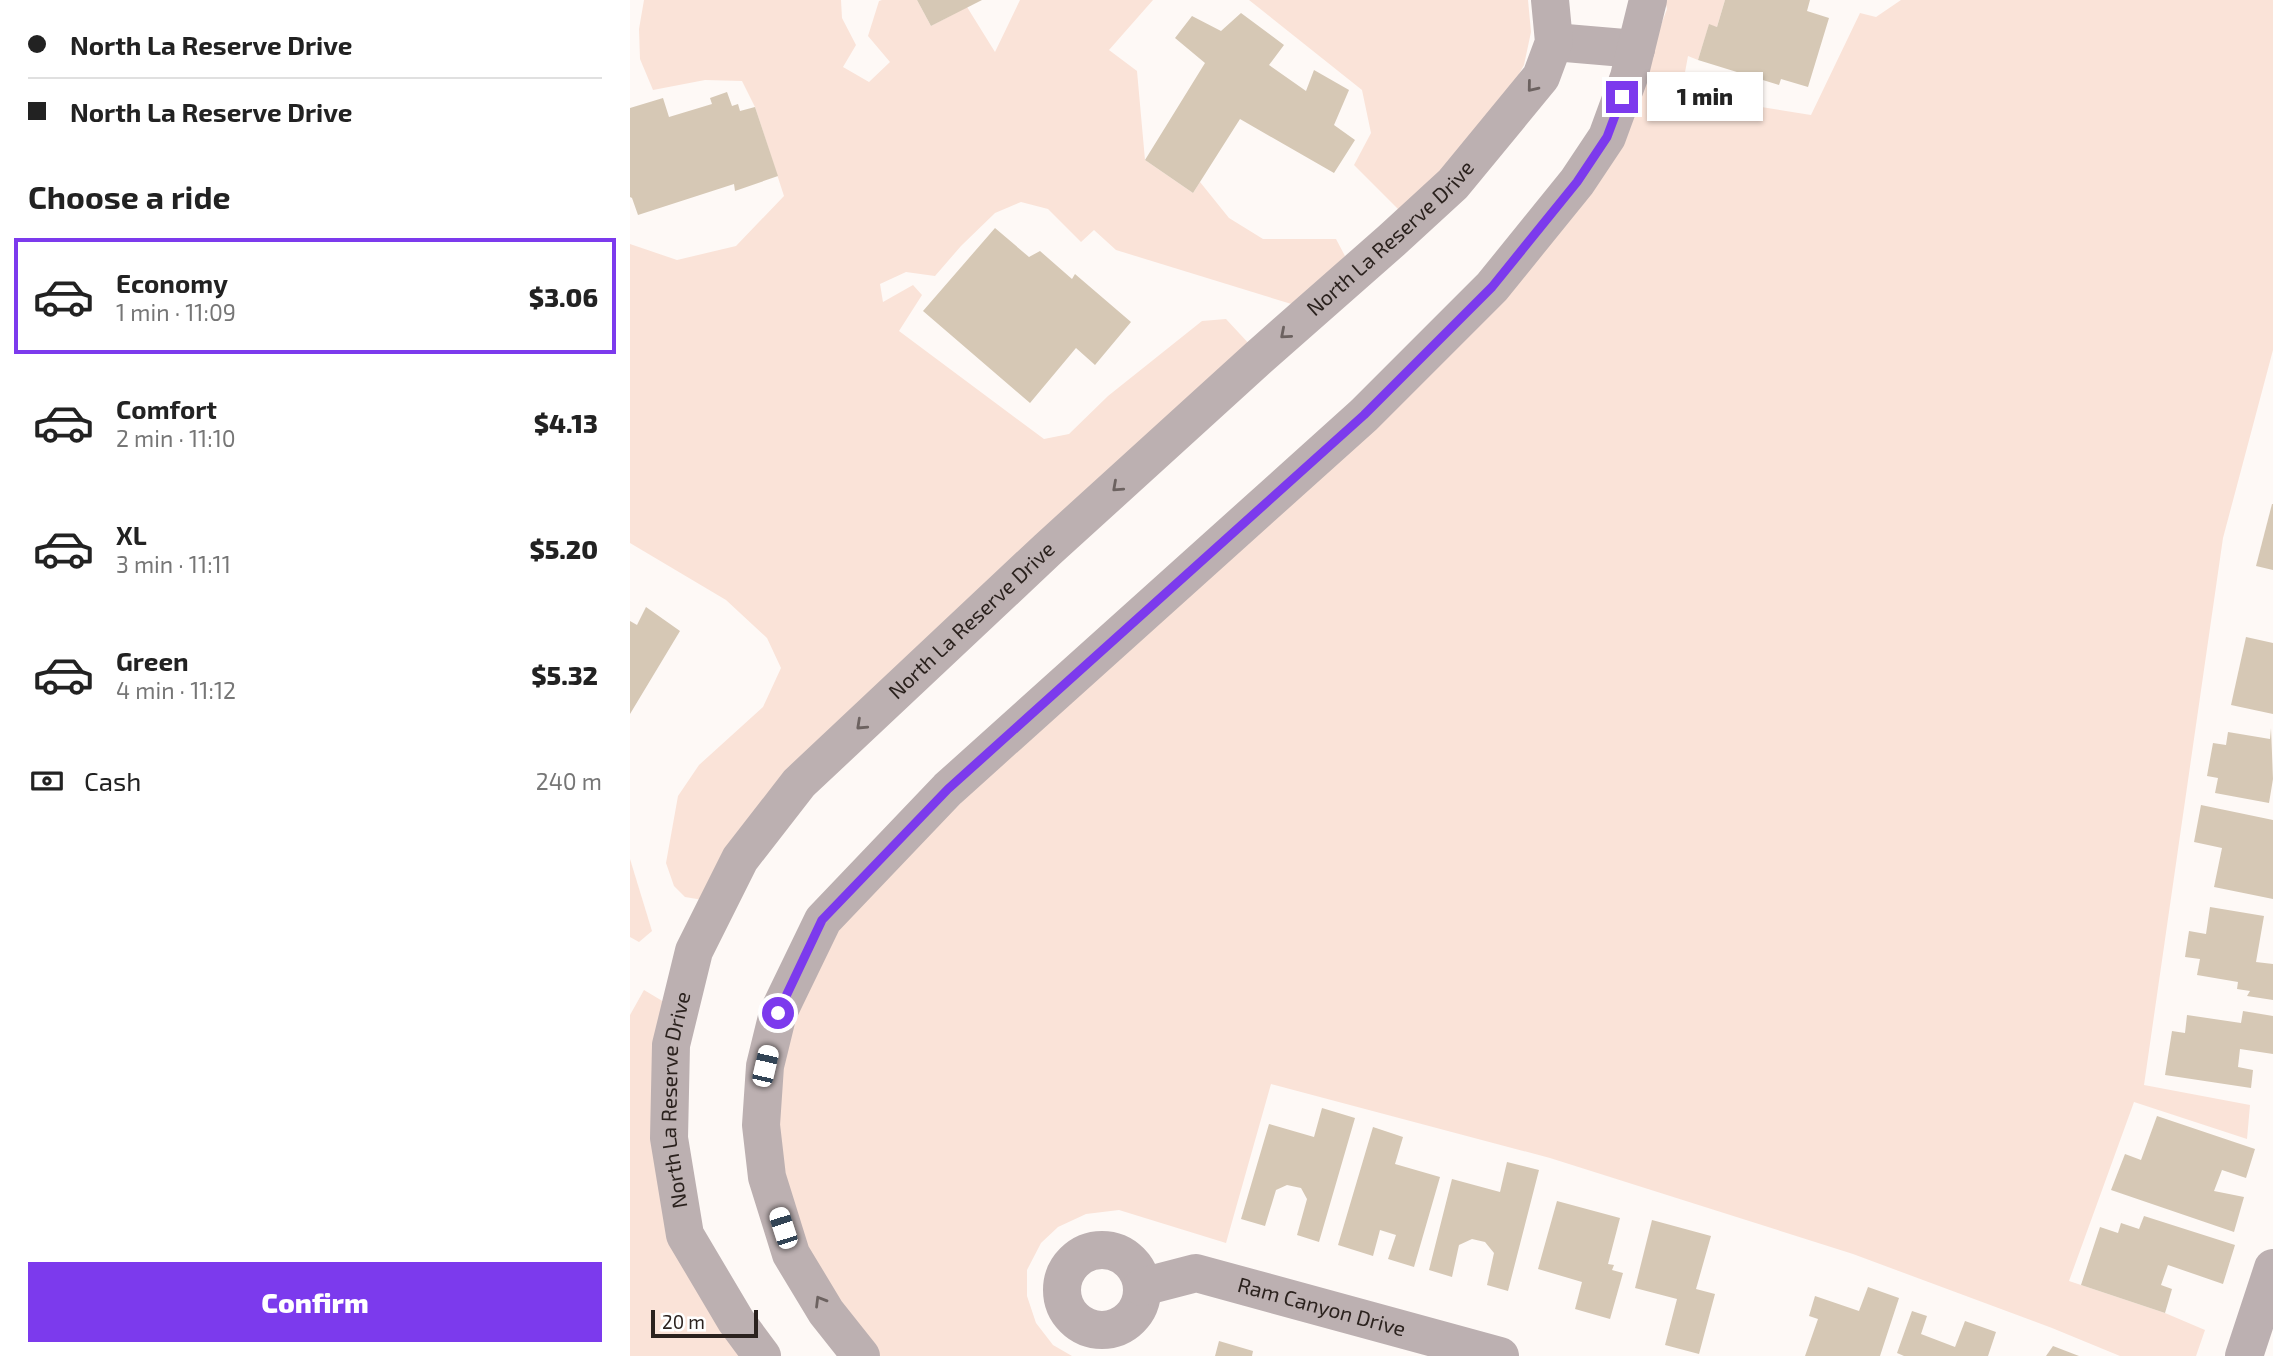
<!DOCTYPE html>
<html lang="en">
<head>
<meta charset="utf-8">
<style>
	body { margin:0; font-family:"Exo 2",sans-serif; background:#f2f2f2; color:#222; height:100vh; display:flex; flex-direction:column; font-size:26px; white-space:nowrap }
	* { box-sizing:border-box; margin:0 }
	p { font-size:23px; color:#767676 }
	.icon { flex:none; width:38px; height:38px; fill:none; stroke:currentColor; stroke-width:2; stroke-linecap:round; stroke-linejoin:round }
	.map { position:relative; flex:1; overflow:hidden }
	.drawer { display:flex; flex-direction:column; background:#fff; width:630px }
	.drawer>* { flex:none }
	.top-card { display:grid; align-content:center; height:154px; padding:0 28px; background:#fff }
	.scale { position:absolute; left:21px; bottom:18px; width:107px; box-sizing:border-box; padding-left:7px; border:4px solid #2b221e; border-top:0; font-size:19px; line-height:24px; white-space:nowrap; color:#2b221e; -webkit-text-stroke:5px #fff; paint-order:stroke }
	.end { position:absolute; width:32px; height:32px; margin:-16px; border:9px solid #7c3aed; background:#fff; box-shadow:0 0 0 4px #fff }
	.from { border-radius:50% }
	.bubble { position:absolute; height:49px; border-radius:0px; background:#fff; box-shadow:0 2px 5px #0004; font-size:23px; font-weight:800; line-height:49px; text-align:center }
	.car { position:absolute; width:21px; height:42px; margin:-21px -10px; border-radius:9px; box-shadow:0 0 5px 2px #0007; background:linear-gradient(#fff 24%,#345 0 40%,#fff 0 76%,#345 0 86%,#fff 0) }
	.top-card b { display:flex; align-items:center; gap:24px; height:66px; font-size:26px }
	.top-card b+b { border-top:2px solid #e0e0e0 }
	.top-card i { width:18px; height:18px; background:#222 }
	ul { padding:0; list-style:none }
	li { display:flex; align-items:center; gap:21px; height:116px; margin:0 14px 10px; padding:0 14px; border:4px solid transparent; border-radius:0px }
	li div { flex:1 }
	li b { display:block; font-size:26px }
	li em { font-style:normal; font-weight:800 }
	li.current { border-color:#7c3aed }
	li>.icon { width:63px; height:63px; stroke-width:1.5 }
	h2 { padding:0 28px; font-size:32px; line-height:84px }
	.pay { display:flex; align-items:center; gap:18px; height:77px; padding:0 28px; font-size:26px }
	.pay p { margin-inline-start:auto }
	.cta { display:flex; gap:14px; margin-top:auto; padding:14px 28px }
	.cta a { flex:1; height:80px; border-radius:0px; background:#7c3aed; color:#fff; font-size:28px; font-weight:800; line-height:80px; text-align:center }
	main { display:flex; flex:1; min-height:0 }
	.map>svg:first-child { display:block }
</style>
</head>
<body>
<main>
<section class="drawer">
<div class="top-card">
<b><i class="from"></i>North La Reserve Drive</b>
<b><i></i>North La Reserve Drive</b>
</div>
<h2>Choose a ride</h2>
<ul>
<li class="current"><svg class="icon" aria-label="car" viewBox="0 0 24 24"><path d="M5 17H2v-5l4-1 3-4h7l3 4 3 1v5h-3M9 17h6M6 11h13"/><circle cx="7" cy="17" r="2"/><circle cx="17" cy="17" r="2"/></svg><div><b>Economy</b><p>1 min · 11:09</p></div><em>$3.06</em></li>
<li><svg class="icon" aria-label="car" viewBox="0 0 24 24"><path d="M5 17H2v-5l4-1 3-4h7l3 4 3 1v5h-3M9 17h6M6 11h13"/><circle cx="7" cy="17" r="2"/><circle cx="17" cy="17" r="2"/></svg><div><b>Comfort</b><p>2 min · 11:10</p></div><em>$4.13</em></li>
<li><svg class="icon" aria-label="car" viewBox="0 0 24 24"><path d="M5 17H2v-5l4-1 3-4h7l3 4 3 1v5h-3M9 17h6M6 11h13"/><circle cx="7" cy="17" r="2"/><circle cx="17" cy="17" r="2"/></svg><div><b>XL</b><p>3 min · 11:11</p></div><em>$5.20</em></li>
<li><svg class="icon" aria-label="car" viewBox="0 0 24 24"><path d="M5 17H2v-5l4-1 3-4h7l3 4 3 1v5h-3M9 17h6M6 11h13"/><circle cx="7" cy="17" r="2"/><circle cx="17" cy="17" r="2"/></svg><div><b>Green</b><p>4 min · 11:12</p></div><em>$5.32</em></li>
</ul>
<div class="pay"><svg class="icon" aria-label="cash" viewBox="0 0 24 24"><path d="M3 7h18v10H3z"/><circle cx="12" cy="12" r="2"/></svg>Cash<p>240 m</p></div>
<div class="cta"><a>Confirm</a></div>
</section>
<div class="map">
<svg width="1643" height="1356" viewBox="0 0 1643 1356">
	<rect width="100%" height="100%" fill="#fef9f6"/>
	<g fill="#fae3d8">
		<path d="M 14,0 L 211,0 L 212,18 L 226,45 L 213,67 L 239,82 L 260,62 L 238,36 L 249,1 L 252,0 L 287,0 L 301,26 L 337,7 L 365,52 L 390,0 L 523,0 L 479,50 L 507,71 L 515,160 L 563,193 L 570,182 L 599,218 L 633,239 L 706,239 L 715,256 L 668,306 L 486,250 L 464,230 L 451,242 L 418,209 L 391,202 L 365,213 L 331,246 L 305,276 L 276,272 L 250,284 L 253,302 L 283,285 L 292,295 L 269,331 L 414,439 L 439,434 L 478,396 L 572,321 L 596,319 L 622,347 L 73,900 L 55,897 L 44,886 L 36,863 L 48,796 L 69,765 L 133,707 L 151,668 L 137,638 L 96,600 L 0,543 L 0,244 L 47,260 L 106,246 L 154,196 L 125,107 L 112,81 L 75,80 L 23,90 L 10,59 L 9,29 Z"/>
		<path d="M 619,0 L 898,0 L 901,32 L 894,65 L 877,96 L 774,215 L 724,165 L 741,133 L 732,90 Z"/>
		<path d="M 1035,0 L 1095,0 L 1087,27 L 1079,25 L 1068,60 L 1058,56 L 1051,94 L 1181,115 L 1230,13 L 1246,17 L 1271,0 L 1643,0 L 1643,350 L 1593,538 L 1514,1085 L 1620,1105 L 1617,1139 L 1504,1102 L 1439,1281 L 1535,1313 L 1575,1330 L 1566,1356 L 1490,1356 L 1422,1328 L 1223,1254 L 920,1158 L 641,1084 L 596,1243 L 489,1210 L 456,1214 L 428,1227 L 411,1243 L 397,1270 L 397,1296 L 406,1323 L 423,1345 L 442,1356 L 245,1356 L 206,1312 L 139,1157 L 142,1071 L 191,939 L 461,676 L 992,129 L 1037,9 Z"/>
		<path d="M 0,859 L 22,931 L 9,942 L 0,937 Z"/>
		<path d="M 14,990 L 34,1002 L 26,1146 L 117,1356 L 0,1356 L 0,1015 Z"/>
	</g>
	<g fill="#d6c8b5">
		<path d="M 287,0 L 352,0 L 301,26 Z"/>
		<path d="M 1095,0 L 1180,0 L 1177,11 L 1199,18 L 1178,87 L 1151,79 L 1149,85 L 1068,60 L 1079,24 L 1087,27 Z"/>
		<path d="M 611,13 L 654,45 L 639,65 L 676,91 L 684,70 L 719,90 L 704,125 L 725,140 L 704,173 L 610,119 L 563,193 L 515,160 L 575,63 L 545,38 L 562,16 L 591,31 Z"/>
		<path d="M 97,92 L 102,106 L 108,104 L 110,111 L 125,107 L 148,176 L 105,191 L 104,184 L 8,215 L 2,198 L 0,197 L 0,108 L 33,98 L 39,117 L 82,104 L 80,98 Z"/>
		<path d="M 365,228 L 399,257 L 410,251 L 442,279 L 445,274 L 501,322 L 465,365 L 446,348 L 400,403 L 293,311 Z"/>
		<path d="M 1642,504 L 1643,504 L 1643,570 L 1626,566 Z"/>
		<path d="M 16,607 L 50,631 L 0,714 L 0,621 L 7,625 Z"/>
		<path d="M 1616,637 L 1643,643 L 1643,714 L 1601,705 Z"/>
		<path d="M 1641,728 L 1643,779 L 1639,803 L 1585,793 L 1588,778 L 1577,776 L 1583,743 L 1596,745 L 1598,732 L 1640,739 Z"/>
		<path d="M 1571,805 L 1643,820 L 1643,899 L 1584,887 L 1592,848 L 1564,842 Z"/>
		<path d="M 1580,907 L 1634,916 L 1626,962 L 1643,964 L 1643,1000 L 1617,996 L 1620,991 L 1607,989 L 1608,982 L 1567,975 L 1570,959 L 1555,957 L 1559,931 L 1576,934 Z"/>
		<path d="M 1613,1011 L 1643,1016 L 1643,1054 L 1610,1049 L 1608,1067 L 1623,1070 L 1621,1088 L 1535,1075 L 1542,1031 L 1555,1033 L 1557,1015 L 1611,1023 Z"/>
		<path d="M 692,1108 L 725,1118 L 689,1242 L 667,1235 L 677,1199 L 671,1188 L 657,1185 L 646,1190 L 635,1226 L 611,1219 L 639,1124 L 684,1137 Z"/>
		<path d="M 1527,1116 L 1625,1149 L 1616,1178 L 1592,1170 L 1584,1191 L 1614,1197 L 1604,1232 L 1481,1190 L 1495,1154 L 1511,1160 Z"/>
		<path d="M 743,1127 L 773,1137 L 765,1164 L 810,1177 L 784,1267 L 758,1259 L 766,1235 L 750,1230 L 743,1256 L 708,1245 Z"/>
		<path d="M 877,1162 L 909,1170 L 878,1291 L 857,1285 L 864,1253 L 855,1242 L 842,1239 L 829,1245 L 822,1277 L 799,1270 L 822,1179 L 870,1192 Z"/>
		<path d="M 927,1201 L 990,1218 L 978,1264 L 984,1265 L 982,1270 L 993,1273 L 980,1319 L 945,1309 L 952,1282 L 908,1269 Z"/>
		<path d="M 1514,1216 L 1605,1245 L 1593,1284 L 1538,1265 L 1531,1285 L 1542,1289 L 1535,1313 L 1451,1285 L 1470,1227 L 1488,1233 L 1491,1223 L 1509,1229 Z"/>
		<path d="M 1022,1220 L 1081,1236 L 1066,1289 L 1085,1294 L 1069,1354 L 1035,1345 L 1047,1299 L 1005,1288 Z"/>
		<path d="M 1238,1287 L 1269,1298 L 1250,1356 L 1175,1356 L 1188,1319 L 1179,1316 L 1185,1296 L 1229,1311 Z"/>
		<path d="M 1282,1311 L 1297,1316 L 1291,1334 L 1325,1347 L 1335,1321 L 1366,1332 L 1358,1356 L 1274,1356 L 1267,1353 Z"/>
		<path d="M 589,1341 L 623,1351 L 622,1356 L 585,1356 Z"/>
		<path d="M 1423,1346 L 1449,1356 L 1416,1356 Z"/>
	</g>
	<g fill="none" stroke-linecap="round" stroke-linejoin="round">
		<g stroke="#bcb0b1" stroke-width="38">
			<path d="M 924,42 L 1006,49"/>
			<circle cx="472" cy="1290" r="40"/>
			<path id="s1" d="M 512,1287 L 566,1273 L 870,1356"/>
			<path id="s2" d="M 132,1356 L 106,1321 L 55,1235 L 39,1138 L 41,1045 L 64,951 L 110,859 L 169,783 L 418,549 L 628,358 L 762,240 L 823,184 L 911,77 L 924,42 L 920,0"/>
			<path d="M 231,1356 L 196,1312 L 161,1254 L 137,1177 L 131,1125 L 135,1066 L 148,1013 L 193,920 L 318,789 L 734,415 L 862,287 L 947,182 L 977,137 L 999,77 L 1018,0"/>
			<path d="M 1614,1356 L 1643,1268"/>
		</g>
	</g>
	<defs><path id="oneway-chevron" d="M-2-3.5L2.5 0L-2 3.5" fill="none" stroke-width="1.6" stroke-linecap="round" stroke-linejoin="round" transform="scale(1.75)"/></defs>
	<g stroke="#6c6260">
		<use href="#oneway-chevron" transform="translate(902 87) rotate(129)"/>
		<use href="#oneway-chevron" transform="translate(655 334) rotate(139)"/>
		<use href="#oneway-chevron" transform="translate(487 487) rotate(138)"/>
		<use href="#oneway-chevron" transform="translate(231 725) rotate(137)"/>
		<use href="#oneway-chevron" transform="translate(190 1301) rotate(-121)"/>
	</g>
	<g fill="none" stroke-linecap="round" stroke-linejoin="round">
		<path stroke="#7c3aed" stroke-width="9" d="M 148,1013 L 192,920 L 318,789 L 734,415 L 862,287 L 947,182 L 977,137 L 992,97"/>
	</g>
	<g text-anchor="middle" stroke-width="5" stroke-linejoin="round" paint-order="stroke">
		<g font-size="21" fill="#2b221e" stroke="#fff">
			<text dy="7" stroke="none"><textPath href="#s2" startOffset="1435">North La Reserve Drive</textPath></text>
			<text dy="7" stroke="none"><textPath href="#s2" startOffset="868">North La Reserve Drive</textPath></text>
			<text dy="7" stroke="none"><textPath href="#s2" startOffset="280">North La Reserve Drive</textPath></text>
			<text dy="7" stroke="none"><textPath href="#s1" startOffset="186">Ram Canyon Drive</textPath></text>
		</g>
	</g>
</svg>
<div class="scale">20 m</div>
<i class="end from" style="left:148px;top:1013px"></i>
<i class="end" style="left:992px;top:97px"></i>
<div class="bubble" style="left:1017px;top:72px;width:116px">1 min</div>
<i class="car" style="left:135px;top:1066px;rotate:13deg"></i>
<i class="car" style="left:153px;top:1228px;rotate:342deg"></i>
</div>
</main>
</body>
</html>
